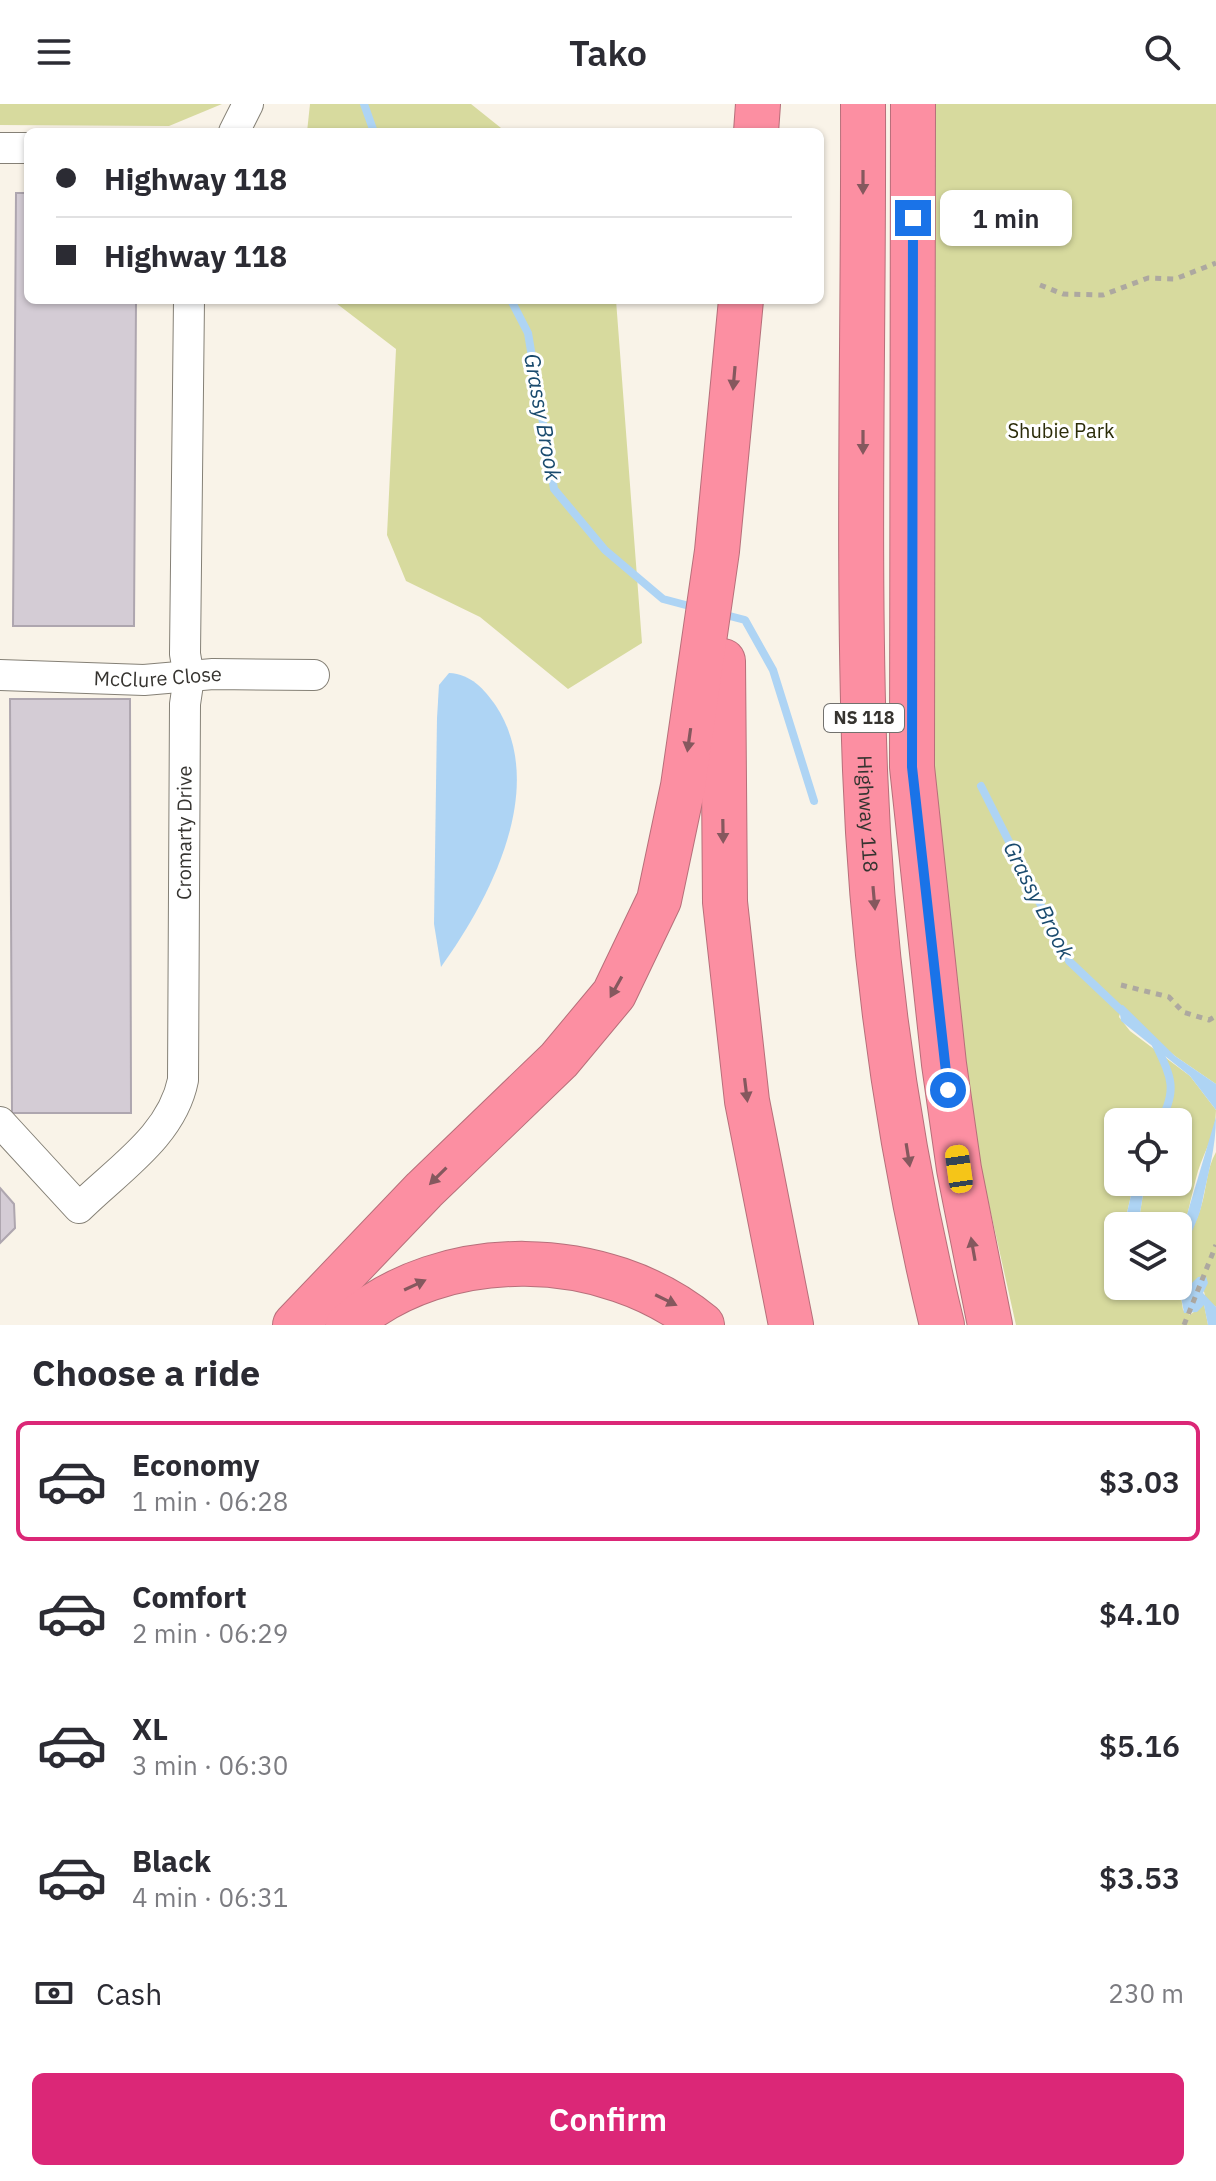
<!DOCTYPE html>
<html lang="en">
<head>
<meta charset="utf-8">
<style>
	body { margin:0; font-family:"IBM Plex Sans",sans-serif; background:#f7f7f7; color:#2b2b33; height:100vh; display:flex; flex-direction:column; font-size:30px; white-space:nowrap }
	* { box-sizing:border-box; margin:0 }
	p { font-size:26px; color:#7c7c81 }
	.icon { flex:none; width:44px; height:44px; fill:none; stroke:currentColor; stroke-width:2; stroke-linecap:round; stroke-linejoin:round }
	.map { position:relative; height:1221px; overflow:hidden }
	.side { display:flex; flex-direction:column; background:#fff; flex:1 }
	.side>* { flex:none }
	.hud { position:absolute; left:24px; top:24px; width:800px; height:176px; border-radius:12px; box-shadow:0 2px 6px #0004; display:grid; align-content:center; height:176px; padding:0 32px; background:#fff }
	.controls { position:absolute; left:1104px; top:1004px; display:grid; gap:16px }
	.controls a { display:grid; place-items:center; width:88px; height:88px; border-radius:12px; background:#fff; box-shadow:0 2px 6px #0004; font-size:40px }
	.end { position:absolute; width:36px; height:36px; margin:-18px; border:10px solid #1a73e8; background:#fff; box-shadow:0 0 0 4px #fff }
	.from { border-radius:50% }
	.bubble { position:absolute; height:56px; border-radius:12px; background:#fff; box-shadow:0 2px 6px #0004; font-size:26px; font-weight:600; line-height:56px; text-align:center }
	.car { position:absolute; width:24px; height:48px; margin:-24px -12px; border-radius:10px; box-shadow:0 0 6px 2px #0007; background:linear-gradient(#f5c518 24%,#345 0 40%,#f5c518 0 76%,#345 0 86%,#f5c518 0) }
	.hud b { display:flex; align-items:center; gap:28px; height:76px; font-size:30px }
	.hud b+b { border-top:2px solid #e1e1e2 }
	.hud i { width:20px; height:20px; background:#2b2b33 }
	ul { padding:0; list-style:none }
	li { display:flex; align-items:center; gap:24px; height:120px; margin:0 16px 12px; padding:0 16px; border:4px solid transparent; border-radius:12px }
	li div { flex:1 }
	li b { display:block; font-size:30px }
	li em { font-style:normal; font-weight:600 }
	li.on { border-color:#db2777 }
	li>.icon { width:72px; height:72px; stroke-width:1.5 }
	h2 { padding:0 32px; font-size:36px; line-height:96px }
	.pay { display:flex; align-items:center; gap:20px; height:88px; padding:0 32px; font-size:30px }
	.pay p { margin-inline-start:auto }
	.primary-button { display:flex; gap:16px; margin-top:auto; padding:16px 32px }
	.primary-button a { flex:1; height:92px; border-radius:12px; background:#db2777; color:#fff; font-size:32px; font-weight:600; line-height:92px; text-align:center }
	header { display:flex; justify-content:space-between; align-items:center; height:104px; padding:0 32px; background:#fff; font-size:36px; font-weight:600 }
	.map>svg:first-child { display:block }
</style>
</head>
<body>
<header><svg class="icon" aria-label="menu" viewBox="0 0 24 24"><path d="M4 6h16M4 12h16M4 18h16"/></svg>Tako<svg class="icon" aria-label="search" viewBox="0 0 24 24"><circle cx="10" cy="10" r="6"/><path d="M15 15l6 6"/></svg></header>
<div class="map">
<svg width="1216" height="1221" viewBox="0 0 1216 1221">
	<rect width="100%" height="100%" fill="#f9f3e8"/>
	<g fill="#d7da9e">
		<path d="M 0,0 L 222,0 L 169,22 L 0,21 Z"/>
		<path d="M 310,0 L 471,0 L 506,28 L 307,28 Z"/>
		<path d="M 929,0 L 1216,0 L 1216,980 L 1175,952 L 1121,906 L 1119,913 L 1130,927 L 1190,972 L 1216,1006 C 1216,1029 1205,1046 1198,1067 C 1191,1092 1187,1117 1178,1141 L 1178,1122 L 1138,1121 L 1145,1078 L 1178,1078 L 1178,1018 L 1162,1018 L 1169,999 L 1158,1018 L 1118,1018 L 1118,1078 L 1134,1078 L 1124,1122 L 1118,1122 L 1118,1182 L 1174,1182 L 1180,1187 L 1183,1206 L 1190,1211 L 1204,1200 L 1208,1221 L 1016,1221 L 973,1029 L 947,872 L 925,555 Z"/>
		<path d="M 332,196 L 616,196 L 642,539 L 568,585 L 480,513 L 406,477 L 387,431 L 396,245 Z"/>
		<path d="M 1216,1048 L 1216,1203 L 1206,1195 L 1203,1184 L 1195,1179 L 1190,1181 C 1170,1157 1194,1128 1201,1103 C 1207,1084 1206,1066 1216,1048 Z"/>
	</g>
	<g fill="#aed4f4">
		<path d="M 449,569 C 471,570 484,585 496,602 C 549,683 490,795 441,863 L 434,820 L 437,614 L 439,581 Z"/>
		<path d="M 1123,901 L 1175,952 L 1216,980 L 1216,1006 L 1190,972 L 1121,917 L 1119,902 Z"/>
		<path d="M 1216,1013 C 1216,1044 1208,1069 1202,1099 C 1196,1131 1171,1148 1190,1181 L 1198,1173 L 1206,1172 L 1208,1179 L 1203,1189 L 1216,1203 L 1216,1221 L 1208,1221 L 1204,1201 L 1197,1208 L 1184,1209 L 1180,1187 L 1174,1182 L 1178,1182 L 1178,1141 Z"/>
		<path d="M 1134,1078 L 1145,1078 L 1138,1122 L 1124,1122 Z"/>
	</g>
	<g fill="none" stroke-linecap="round" stroke-linejoin="round">
		<g stroke="#aed4f4" stroke-width="8">
			<path d="M 364,0 L 374,28"/>
			<path d="M 511,196 L 528,229 L 554,385 L 605,446 L 663,495 L 697,504"/>
			<path d="M 722,510 L 745,516 L 773,566 L 814,697"/>
			<path d="M 981,682 L 1069,857 L 1127,912"/>
			<path d="M 1156,941 C 1171,973 1178,985 1160,1018"/>
		</g>
	</g>
	<g fill="#d4ccd5" stroke="#aea6af" stroke-width="2">
		<path d="M 16,89 L 28,89 L 28,196 L 136,196 L 134,522 L 13,522 Z"/>
		<path d="M 10,595 L 130,595 L 131,1009 L 12,1009 Z"/>
		<path d="M 0,1084 L 14,1100 L 15,1124 L 0,1139 Z"/>
	</g>
	<g fill="none" stroke-linecap="round" stroke-linejoin="round">
		<defs>
			<g id="minor">
				<path d="M 234,28 L 248,0"/>
				<path d="M 0,44 L 28,44"/>
				<path id="s1" d="M 0,571 L 144,576 L 213,570 L 314,571"/>
				<path id="s2" d="M 0,1018 L 79,1104 C 117,1066 172,1032 183,976 L 185,600 L 189,573 L 185,550 L 189,196"/>
			</g>
			<g id="highway">
				<path id="s3" d="M 863,0 C 864,222 857,444 865,666 C 872,852 898,1040 942,1221"/>
				<path d="M 913,0 L 912,663 L 944,960 L 959,1065 L 990,1221"/>
				<path d="M 756,28 L 758,0"/>
				<path d="M 723,557 L 725,798 L 747,997 L 791,1221"/>
				<path d="M 295,1221 L 424,1086 L 559,956 L 614,890 L 659,796 L 683,682 L 717,447 L 741,196"/>
				<path d="M 348,1221 C 443,1137 607,1142 702,1221"/>
			</g>
		</defs>
		<use href="#minor" stroke="#858076" stroke-width="32"/>
		<use href="#highway" stroke="#b76f7a" stroke-width="46"/>
		<g stroke="#ada8a0" stroke-width="5" stroke-dasharray="6 6" stroke-linecap="butt">
			<path d="M 1040,181 L 1063,190 L 1103,191 L 1148,174 L 1175,175 L 1216,159"/>
			<path d="M 1121,881 L 1169,893 L 1183,908 L 1209,916 L 1216,912"/>
			<path d="M 1184,1221 L 1216,1141"/>
		</g>
		<use href="#minor" stroke="#fff" stroke-width="30"/>
		<use href="#highway" stroke="#fc8fa2" stroke-width="44"/>
	</g>
	<defs><path id="oneway-solid" d="M-6-.8H1V-3.2L6.5 0L1 3.2V.8H-6Z" transform="scale(2)"/></defs>
	<g fill="#85585e">
		<use href="#oneway-solid" transform="translate(863 78) rotate(90)"/>
		<use href="#oneway-solid" transform="translate(734 274) rotate(95)"/>
		<use href="#oneway-solid" transform="translate(863 338) rotate(90)"/>
		<use href="#oneway-solid" transform="translate(689 636) rotate(98)"/>
		<use href="#oneway-solid" transform="translate(723 727) rotate(89)"/>
		<use href="#oneway-solid" transform="translate(874 794) rotate(85)"/>
		<use href="#oneway-solid" transform="translate(616 883) rotate(119)"/>
		<use href="#oneway-solid" transform="translate(746 986) rotate(83)"/>
		<use href="#oneway-solid" transform="translate(908 1051) rotate(81)"/>
		<use href="#oneway-solid" transform="translate(438 1072) rotate(135)"/>
		<use href="#oneway-solid" transform="translate(973 1145) rotate(-100)"/>
		<use href="#oneway-solid" transform="translate(415 1181) rotate(-25)"/>
		<use href="#oneway-solid" transform="translate(666 1196) rotate(26)"/>
	</g>
	<g fill="none" stroke-linecap="round" stroke-linejoin="round">
		<path stroke="#1a73e8" stroke-width="10" d="M 913,114 L 912,663 L 948,986"/>
	</g>
	<g text-anchor="middle" stroke-width="6" stroke-linejoin="round" paint-order="stroke">
		<rect fill="#fff" stroke="#72716e" stroke-width="2" x="824" y="600" width="80" height="28" rx="6"/>
		<g font-size="18" font-weight="bold" fill="#363430">
			<text x="864" y="620">NS 118</text>
		</g>
		<g font-size="20" fill="#2b2c09" stroke="#fff">
			<text x="1061" y="334">Shubie Park</text>
		</g>
		<g font-size="20" fill="#363430" stroke="#fff">
			<text dy="7" stroke="none"><textPath href="#s1" startOffset="158">McClure Close</textPath></text>
			<text dy="7" stroke="none"><textPath href="#s3" startOffset="710">Highway 118</textPath></text>
			<text dy="7" stroke="none"><textPath href="#s2" startOffset="532">Cromarty Drive</textPath></text>
		</g>
		<g font-size="22" font-style="italic" fill="#1a4b6e" stroke="#fff">
			<text transform="translate(543 313) rotate(80)" y="8">Grassy Brook</text>
			<text transform="translate(1039 796) rotate(63)" y="8">Grassy Brook</text>
		</g>
	</g>
</svg>
<div class="controls">
<a><svg class="icon" aria-label="locate" viewBox="0 0 24 24"><circle cx="12" cy="12" r="6"/><path d="M12 2v4M12 18v4M2 12h4M18 12h4"/></svg></a>
<a><svg class="icon" aria-label="layers" viewBox="0 0 24 24"><path d="M12 4l9 5-9 5-9-5zM3 14l9 5 9-5"/></svg></a>
</div>
<i class="end from" style="left:948px;top:986px"></i>
<i class="end" style="left:913px;top:114px"></i>
<div class="bubble" style="left:940px;top:86px;width:132px">1 min</div>
<i class="car" style="left:959px;top:1065px;rotate:352deg"></i>
<div class="hud">
<b><i class="from"></i>Highway 118</b>
<b><i></i>Highway 118</b>
</div>
</div>
<section class="side">
<h2>Choose a ride</h2>
<ul>
<li class="on"><svg class="icon" aria-label="car" viewBox="0 0 24 24"><path d="M5 17H2v-5l4-1 3-4h7l3 4 3 1v5h-3M9 17h6M6 11h13"/><circle cx="7" cy="17" r="2"/><circle cx="17" cy="17" r="2"/></svg><div><b>Economy</b><p>1 min · 06:28</p></div><em>$3.03</em></li>
<li><svg class="icon" aria-label="car" viewBox="0 0 24 24"><path d="M5 17H2v-5l4-1 3-4h7l3 4 3 1v5h-3M9 17h6M6 11h13"/><circle cx="7" cy="17" r="2"/><circle cx="17" cy="17" r="2"/></svg><div><b>Comfort</b><p>2 min · 06:29</p></div><em>$4.10</em></li>
<li><svg class="icon" aria-label="car" viewBox="0 0 24 24"><path d="M5 17H2v-5l4-1 3-4h7l3 4 3 1v5h-3M9 17h6M6 11h13"/><circle cx="7" cy="17" r="2"/><circle cx="17" cy="17" r="2"/></svg><div><b>XL</b><p>3 min · 06:30</p></div><em>$5.16</em></li>
<li><svg class="icon" aria-label="car" viewBox="0 0 24 24"><path d="M5 17H2v-5l4-1 3-4h7l3 4 3 1v5h-3M9 17h6M6 11h13"/><circle cx="7" cy="17" r="2"/><circle cx="17" cy="17" r="2"/></svg><div><b>Black</b><p>4 min · 06:31</p></div><em>$3.53</em></li>
</ul>
<div class="pay"><svg class="icon" aria-label="cash" viewBox="0 0 24 24"><path d="M3 7h18v10H3z"/><circle cx="12" cy="12" r="2"/></svg>Cash<p>230 m</p></div>
<div class="primary-button"><a>Confirm</a></div>
</section>
</body>
</html>
